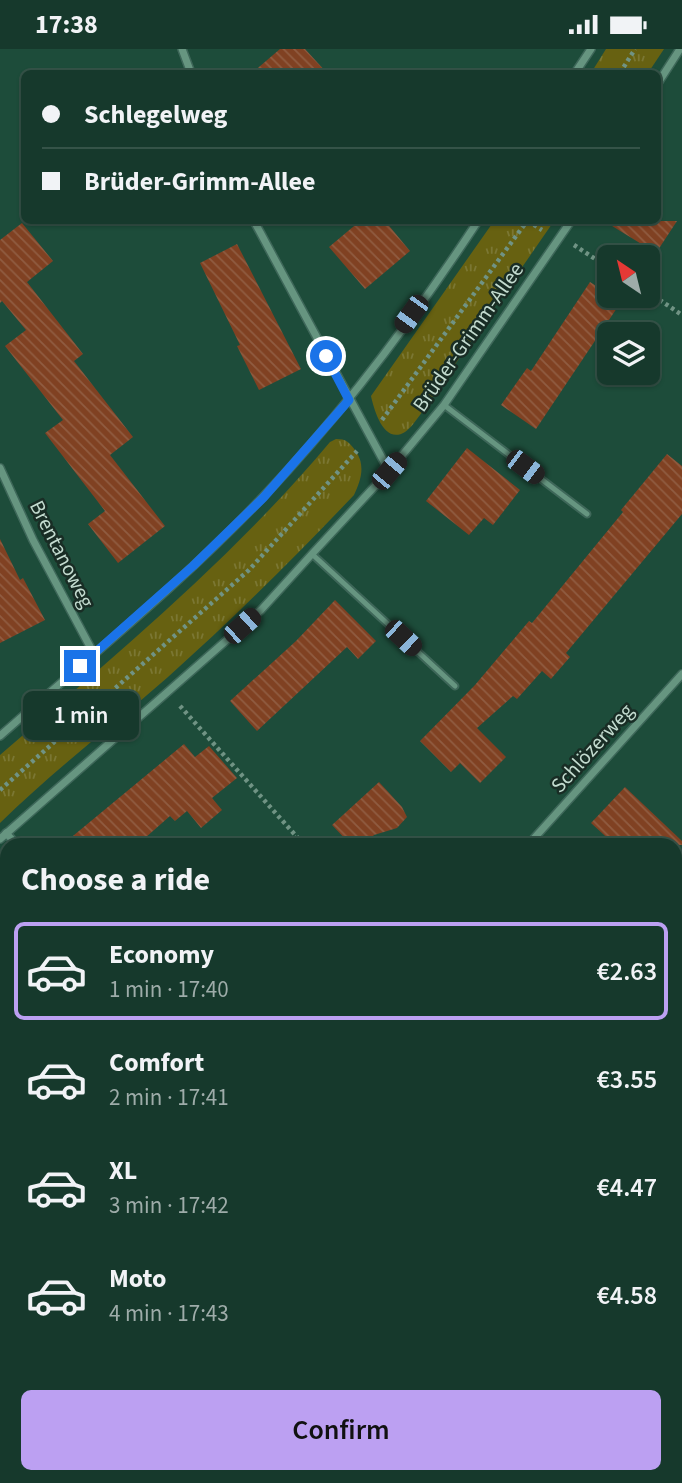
<!DOCTYPE html>
<html lang="en">
<head>
<meta charset="utf-8">
<style>
	body { margin:0; font-family:"Source Sans 3",sans-serif; background:#1f4034; color:#f1f3f6; height:100vh; display:flex; flex-direction:column; font-size:26px; white-space:nowrap }
	* { box-sizing:border-box; margin:0 }
	p { font-size:23px; color:#9eaca9 }
	.icon { flex:none; width:38px; height:38px; fill:none; stroke:currentColor; stroke-width:2; stroke-linecap:round; stroke-linejoin:round }
	.map { position:relative; flex:1; overflow:hidden }
	.sheet { position:absolute; left:0px; top:789px; width:682px; height:646px; display:flex; flex-direction:column; background:#16392c; border-radius:21px 21px 0 0; box-shadow:0 2px 5px #0004,0 0 0 2px #355348 }
	.sheet>* { flex:none }
	.guide { position:absolute; left:21px; top:21px; width:640px; height:154px; border-radius:10px; box-shadow:0 2px 5px #0004,0 0 0 2px #355348; display:grid; align-content:center; height:154px; padding:0 21px; background:#16392c }
	.needle { width:46px; rotate:325deg }
	.tools { position:absolute; left:597px; top:196px; display:grid; gap:14px }
	.tools a { display:grid; place-items:center; width:63px; height:63px; border-radius:10px; background:#16392c; box-shadow:0 2px 5px #0004,0 0 0 2px #355348; font-size:35px }
	.end { position:absolute; width:32px; height:32px; margin:-16px; border:9px solid #1a73e8; background:#fff; box-shadow:0 0 0 4px #fff }
	.from { border-radius:50% }
	.bubble { position:absolute; height:49px; border-radius:10px; background:#16392c; box-shadow:0 2px 5px #0004,0 0 0 2px #355348; font-size:23px; font-weight:600; line-height:49px; text-align:center }
	.car { position:absolute; width:21px; height:42px; margin:-21px -10px; border-radius:9px; box-shadow:0 0 5px 2px #0007; background:linear-gradient(#222 24%,#8ab4d8 0 40%,#222 0 76%,#8ab4d8 0 86%,#222 0) }
	.guide b { display:flex; align-items:center; gap:24px; height:66px; font-size:26px }
	.guide b+b { border-top:2px solid #355348 }
	.guide i { width:18px; height:18px; background:#f1f3f6 }
	ul { padding:0; list-style:none }
	li { display:flex; align-items:center; gap:21px; height:98px; margin:0 14px 10px; padding:0 7px; border:4px solid transparent; border-radius:10px }
	li div { flex:1 }
	li b { display:block; font-size:26px }
	li em { font-style:normal; font-weight:600 }
	li.selected { border-color:#bca0f2 }
	li>.icon { width:63px; height:63px; stroke-width:1.5 }
	h2 { padding:0 21px; font-size:32px; line-height:84px }
	.button { display:flex; gap:14px; margin-top:auto; padding:14px 21px }
	.button a { flex:1; height:80px; border-radius:10px; background:#bca0f2; color:#111; font-size:28px; font-weight:600; line-height:80px; text-align:center }
	.status { display:flex; justify-content:space-between; align-items:center; height:49px; padding:0 35px; background:#16392c; direction:ltr }
	.status svg { height:19px; fill:currentColor }
	.map>svg:first-child { display:block }
</style>
</head>
<body>
<div class="status"><b>17:38</b><svg viewBox="0 0 49 12"><path d="M0 12V9h3v3zM5 12V6h3v6zM10 12V3h3v9zM15 12V0h3v12zM26 1h20v11H26zM47 4h2v5h-2z"/></svg></div>
<div class="map">
<svg width="682" height="1434" viewBox="0 0 682 1434">
	<defs>
		<pattern id="park-tufts" width="24" height="20" patternUnits="userSpaceOnUse" patternTransform="scale(1.75)"><rect width="24" height="20" fill="#676111"/><path d="M3 7l-1-3M5 7V3M7 7l1-3M15 17l-1-3M17 17v-4M19 17l1-3" fill="none" stroke="#7b7733"/></pattern>
		<pattern id="building-back-hatch" width="6" height="6" patternUnits="userSpaceOnUse" patternTransform="scale(1.75)"><rect width="6" height="6" fill="#804122"/><path d="M-1 5l2 2M0 0l6 6M5-1l2 2" fill="none" stroke="#905c41"/></pattern>
	</defs>
	<rect width="100%" height="100%" fill="#1d4c3a"/>
	<g fill="url(#park-tufts)">
		<path d="M 606,0 L 664,0 L 648,24 L 591,24 Z"/>
		<path d="M 494,172 L 554,172 L 420,366 C 416,371 411,379 405,383 C 384,396 374,361 371,347 Z"/>
		<path d="M 336,390 C 346,390 349,393 355,401 C 366,416 361,431 354,446 C 294,509 233,570 168,628 C 112,677 53,722 0,774 L 0,706 C 115,606 232,510 330,393 Z"/>
	</g>
	<g fill="url(#building-back-hatch)">
		<path d="M 280,0 L 305,0 L 327,24 L 252,24 Z"/>
		<path d="M 360,172 L 385,172 L 410,202 L 365,240 L 329,198 Z"/>
		<path d="M 604,172 L 677,172 L 656,204 Z"/>
		<path d="M 22,174 L 53,212 L 27,233 L 83,305 L 74,312 L 133,388 L 110,406 L 165,477 L 118,514 L 88,475 L 105,462 L 45,384 L 63,371 L 5,297 L 26,281 L 2,252 L 0,254 L 0,191 Z"/>
		<path d="M 237,195 L 301,320 L 259,341 L 237,297 L 240,296 L 200,214 Z"/>
		<path d="M 590,233 L 621,253 L 536,380 L 501,356 L 527,319 L 531,322 Z"/>
		<path d="M 467,399 L 520,441 L 493,476 L 484,469 L 469,486 L 426,452 Z"/>
		<path d="M 667,405 L 682,417 L 682,465 L 566,604 L 570,608 L 551,630 L 542,622 L 517,650 L 513,647 L 477,679 L 506,708 L 480,734 L 460,714 L 451,723 L 420,692 L 475,636 L 529,572 L 532,574 L 623,463 L 621,461 Z"/>
		<path d="M 0,490 L 20,531 L 23,529 L 45,571 L 0,594 Z"/>
		<path d="M 335,551 L 376,592 L 358,610 L 347,598 L 257,682 L 230,652 L 296,592 Z"/>
		<path d="M 184,695 L 195,708 L 209,697 L 237,729 L 212,749 L 222,761 L 201,779 L 187,762 L 175,772 L 170,767 L 137,796 L 62,796 Z"/>
		<path d="M 379,733 L 402,758 L 407,768 L 397,779 L 374,786 L 364,796 L 351,796 L 332,776 Z"/>
		<path d="M 625,738 L 682,792 L 682,796 L 615,796 L 591,774 Z"/>
	</g>
	<g fill="none" stroke-linecap="round" stroke-linejoin="round">
		<defs>
			<g id="lane">
				<path d="M 444,356 L 587,465"/>
				<path d="M 312,505 L 455,637"/>
			</g>
			<g id="street">
				<path d="M 182,0 L 191,24"/>
				<path d="M 575,24 L 591,0"/>
				<path d="M 658,34 L 680,0"/>
				<path d="M 254,172 L 389,422"/>
				<path d="M 0,419 L 33,491 L 94,605"/>
				<path d="M 0,687 C 88,609 182,534 263,448 C 343,364 414,269 478,172"/>
				<path d="M 6,784 L 17,796"/>
				<path d="M 0,790 L 261,561 L 312,505 L 389,422 L 444,356 L 571,172"/>
				<path d="M 528,796 L 682,625"/>
				<path d="M 676,1302 L 682,1293"/>
				<path d="M 492,1428 L 497,1434"/>
				<path d="M 0,1429 L 21,1431 L 24,1428"/>
				<path d="M 577,1434 L 582,1428"/>
			</g>
		</defs>
		<use href="#lane" stroke="#3e6759" stroke-width="9"/>
		<use href="#street" stroke="#3e6759" stroke-width="10"/>
		<g stroke="#709384" stroke-width="4.5" stroke-dasharray="3.5 3.5" stroke-linecap="butt">
			<path d="M 620,24 L 635,0"/>
			<path d="M 528,172 L 542,181"/>
			<path d="M 574,196 L 609,219"/>
			<path d="M 648,243 L 682,266"/>
			<path d="M 382,371 L 527,172"/>
			<path d="M 67,654 L 67,680"/>
			<path d="M 180,657 L 297,788 L 293,791 L 297,796"/>
			<path d="M 0,741 L 249,521 L 357,402"/>
		</g>
		<use href="#lane" stroke="#669580" stroke-width="5"/>
		<use href="#street" stroke="#669580" stroke-width="7"/>
	</g>
	<g fill="none" stroke-linecap="round" stroke-linejoin="round">
		<path stroke="#1a73e8" stroke-width="9" d="M 80,617 L 193,517 L 263,449 L 349,351 L 326,307"/>
	</g>
	<g text-anchor="middle" stroke-width="5" stroke-linejoin="round" paint-order="stroke">
		<g font-size="21" fill="#c3dbcf" stroke="#192d25">
			<text transform="translate(468 288) rotate(-55)" y="7">Brüder-Grimm-Allee</text>
			<text transform="translate(62 505) rotate(63)" y="7">Brentanoweg</text>
			<text transform="translate(592 699) rotate(-48)" y="7">Schlözerweg</text>
		</g>
	</g>
</svg>
<div class="tools">
<a><svg class="needle" viewBox="-14 -14 28 28"><path d="M0-13l5 13h-10z" fill="#e53935"/><path d="M0 13l5-13h-10z" fill="#9eaca9"/></svg></a>
<a><svg class="icon" aria-label="layers" viewBox="0 0 24 24"><path d="M12 4l9 5-9 5-9-5zM3 14l9 5 9-5"/></svg></a>
</div>
<i class="end from" style="left:326px;top:307px"></i>
<i class="end" style="left:80px;top:617px"></i>
<div class="bubble" style="left:23px;top:642px;width:116px">1 min</div>
<i class="car" style="left:411px;top:265px;rotate:216deg"></i>
<i class="car" style="left:525px;top:418px;rotate:127deg"></i>
<i class="car" style="left:389px;top:422px;rotate:40deg"></i>
<i class="car" style="left:242px;top:577px;rotate:48deg"></i>
<i class="car" style="left:403px;top:589px;rotate:133deg"></i>
<div class="guide">
<b><i class="from"></i>Schlegelweg</b>
<b><i></i>Brüder-Grimm-Allee</b>
</div>
<section class="sheet">
<h2>Choose a ride</h2>
<ul>
<li class="selected"><svg class="icon" aria-label="car" viewBox="0 0 24 24"><path d="M5 17H2v-5l4-1 3-4h7l3 4 3 1v5h-3M9 17h6M6 11h13"/><circle cx="7" cy="17" r="2"/><circle cx="17" cy="17" r="2"/></svg><div><b>Economy</b><p>1 min · 17:40</p></div><em>€2.63</em></li>
<li><svg class="icon" aria-label="car" viewBox="0 0 24 24"><path d="M5 17H2v-5l4-1 3-4h7l3 4 3 1v5h-3M9 17h6M6 11h13"/><circle cx="7" cy="17" r="2"/><circle cx="17" cy="17" r="2"/></svg><div><b>Comfort</b><p>2 min · 17:41</p></div><em>€3.55</em></li>
<li><svg class="icon" aria-label="car" viewBox="0 0 24 24"><path d="M5 17H2v-5l4-1 3-4h7l3 4 3 1v5h-3M9 17h6M6 11h13"/><circle cx="7" cy="17" r="2"/><circle cx="17" cy="17" r="2"/></svg><div><b>XL</b><p>3 min · 17:42</p></div><em>€4.47</em></li>
<li><svg class="icon" aria-label="car" viewBox="0 0 24 24"><path d="M5 17H2v-5l4-1 3-4h7l3 4 3 1v5h-3M9 17h6M6 11h13"/><circle cx="7" cy="17" r="2"/><circle cx="17" cy="17" r="2"/></svg><div><b>Moto</b><p>4 min · 17:43</p></div><em>€4.58</em></li>
</ul>
<div class="button"><a>Confirm</a></div>
</section>
</div>
</body>
</html>
